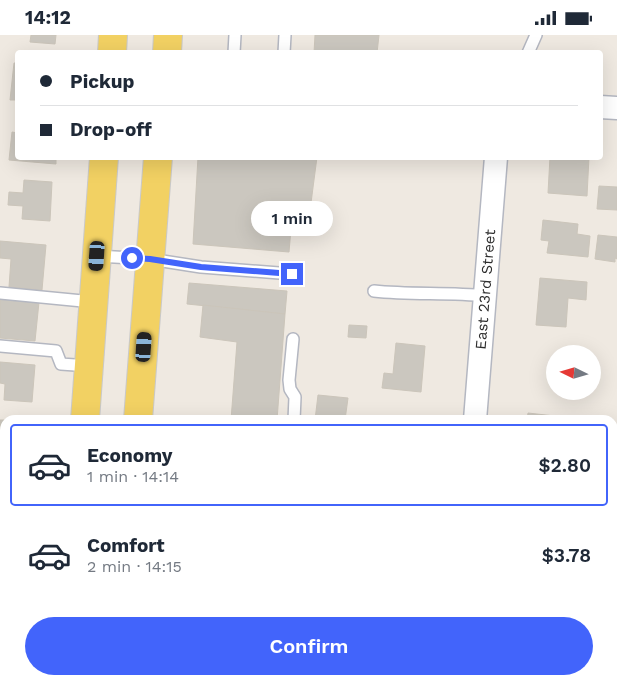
<!DOCTYPE html>
<html lang="en">
<head>
<meta charset="utf-8">
<style>
	body { margin:0; font-family:"Work Sans",sans-serif; background:#f6f6f7; color:#1f2937; height:100vh; display:flex; flex-direction:column; font-size:19px; white-space:nowrap }
	* { box-sizing:border-box; margin:0 }
	p { font-size:16px; color:#747a83 }
	.icon { flex:none; width:28px; height:28px; fill:none; stroke:currentColor; stroke-width:2; stroke-linecap:round; stroke-linejoin:round }
	.map { position:relative; flex:1; overflow:hidden }
	.side { position:absolute; left:0px; top:380px; width:618px; height:270px; display:flex; flex-direction:column; background:#fff; border-radius:15px 15px 0 0; box-shadow:0 5px 20px #0002 }
	.side>* { flex:none }
	.top-card { position:absolute; left:15px; top:15px; width:588px; height:110px; border-radius:5px; box-shadow:0 5px 20px #0002; display:grid; align-content:center; height:110px; padding:0 25px; background:#fff }
	.needle { width:32px; rotate:275deg }
	.tools { position:absolute; left:546px; top:310px; display:grid; gap:10px }
	.tools a { display:grid; place-items:center; width:55px; height:55px; border-radius:50%; background:#fff; box-shadow:0 5px 20px #0002; font-size:25px }
	.end { position:absolute; width:22px; height:22px; margin:-11px; border:6px solid #4264fb; background:#fff; box-shadow:0 0 0 2px #fff }
	.from { border-radius:50% }
	.bubble { position:absolute; height:35px; border-radius:18px; background:#fff; box-shadow:0 5px 20px #0002; font-size:16px; font-weight:600; line-height:35px; text-align:center }
	.car { position:absolute; width:15px; height:30px; margin:-15px -8px; border-radius:6px; box-shadow:0 0 4px 1px #0007; background:linear-gradient(#222 24%,#8ab4d8 0 40%,#222 0 76%,#8ab4d8 0 86%,#222 0) }
	.top-card b { display:flex; align-items:center; gap:18px; height:48px; font-size:19px }
	.top-card b+b { border-top:1px solid #e0e1e3 }
	.top-card i { width:12px; height:12px; background:#1f2937 }
	ul { padding:9px 0 0; list-style:none }
	li { display:flex; align-items:center; gap:15px; height:82px; margin:0 10px 8px; padding:0 15px; border:2px solid transparent; border-radius:5px }
	li div { flex:1 }
	li b { display:block; font-size:19px }
	li em { font-style:normal; font-weight:600 }
	li.on { border-color:#4264fb }
	li>.icon { width:45px; height:45px; stroke-width:1.5 }
	.primary-button { display:flex; gap:10px; margin-top:auto; padding:10px 25px }
	.primary-button a { flex:1; height:58px; border-radius:30px; background:#4264fb; color:#fff; font-size:20px; font-weight:600; line-height:58px; text-align:center }
	.status { display:flex; justify-content:space-between; align-items:center; height:35px; padding:0 25px; background:#fff; direction:ltr }
	.status svg { height:14px; fill:currentColor }
	.map>svg:first-child { display:block }
</style>
</head>
<body>
<div class="status"><b>14:12</b><svg viewBox="0 0 49 12"><path d="M0 12V9h3v3zM5 12V6h3v6zM10 12V3h3v9zM15 12V0h3v12zM26 1h20v11H26zM47 4h2v5h-2z"/></svg></div>
<div class="map">
<svg width="617" height="650" viewBox="0 0 617 650">
	<rect width="100%" height="100%" fill="#efe9e1"/>
	<g fill="#cbc7bf" stroke="#cbc5ba">
		<path d="M 31,0 L 56,0 L 55,9 L 30,7 Z"/>
		<path d="M 315,0 L 379,0 L 377,18 L 314,18 Z"/>
		<path d="M 14,28 L 18,28 L 18,65 L 10,65 Z"/>
		<path d="M 12,97 L 18,98 L 18,122 L 56,122 L 56,129 L 9,125 Z"/>
		<path d="M 198,122 L 317,122 L 309,183 L 292,182 L 289,217 L 193,209 Z"/>
		<path d="M 550,122 L 589,122 L 587,161 L 548,158 Z"/>
		<path d="M 24,145 L 52,147 L 50,186 L 22,184 L 23,171 L 8,170 L 9,157 L 23,158 Z"/>
		<path d="M 599,151 L 617,152 L 617,175 L 597,174 Z"/>
		<path d="M 543,185 L 578,189 L 577,199 L 590,201 L 588,222 L 547,218 L 549,206 L 541,205 Z"/>
		<path d="M 598,200 L 617,202 L 617,224 L 615,223 L 615,227 L 595,224 Z"/>
		<path d="M 0,206 L 46,210 L 42,255 L 9,252 L 11,224 L 0,223 Z"/>
		<path d="M 540,243 L 587,247 L 586,265 L 568,263 L 566,292 L 536,290 Z"/>
		<path d="M 189,248 L 287,256 L 285,279 L 187,269 Z"/>
		<path d="M 0,263 L 39,267 L 35,306 L 0,303 Z"/>
		<path d="M 203,270 L 285,279 L 277,385 L 231,385 L 237,307 L 200,302 Z"/>
		<path d="M 349,290 L 367,291 L 366,303 L 348,302 Z"/>
		<path d="M 396,308 L 425,311 L 421,357 L 382,353 L 384,338 L 393,339 Z"/>
		<path d="M 0,327 L 35,330 L 32,367 L 4,365 L 5,349 L 0,348 Z"/>
		<path d="M 318,360 L 348,363 L 345,385 L 315,385 Z"/>
		<path d="M 528,378 L 572,383 L 572,385 L 527,385 Z"/>
		<rect x="0" y="385" width="5" height="39"/>
		<path d="M 612,393 L 617,394 L 617,424 L 612,423 Z"/>
		<path d="M 0,440 L 5,441 L 5,482 L 0,481 Z"/>
		<rect x="0" y="504" width="5" height="97"/>
		<path d="M 296,645 L 308,645 L 308,648 L 313,650 L 296,650 Z"/>
		<path d="M 593,645 L 606,645 L 606,650 L 592,650 Z"/>
	</g>
	<g fill="none" stroke-linecap="round" stroke-linejoin="round">
		<defs>
			<g id="lane">
				<path d="M 234,18 L 235,0"/>
				<path d="M 284,18 L 285,0"/>
				<path d="M 528,18 L 536,0"/>
				<path d="M 97,221 L 150,224 L 201,232 L 292,239"/>
				<path d="M 374,256 C 411,260 448,257 486,261"/>
				<path d="M 0,258 L 93,267"/>
				<path d="M 293,304 L 289,345 L 290,354 L 295,362 L 294,385"/>
				<path d="M 0,311 L 56,316 L 61,329 L 89,331"/>
				<path d="M 0,616 L 5,617"/>
				<path d="M 275,650 L 276,645"/>
			</g>
			<g id="street">
				<path d="M 600,72 L 617,73"/>
				<path id="s1" d="M 475,385 L 496,122"/>
				<path d="M 453,650 L 454,645"/>
			</g>
			<g id="primary">
				<path d="M 112,18 L 113,0"/>
				<path d="M 167,18 L 168,0"/>
				<path d="M 85,385 L 104,122"/>
				<path d="M 138,385 L 158,122"/>
				<path d="M 65,650 L 66,645"/>
				<path d="M 118,650 L 118,645"/>
			</g>
		</defs>
		<use href="#lane" stroke="#b4b7c1" stroke-width="14"/>
		<use href="#street" stroke="#b4b7c1" stroke-width="25"/>
		<use href="#primary" stroke="#c9c9c9" stroke-width="30"/>
		<use href="#lane" stroke="#fff" stroke-width="11"/>
		<use href="#street" stroke="#fff" stroke-width="22"/>
		<use href="#primary" stroke="#f2d163" stroke-width="28"/>
	</g>
	<g fill="none" stroke-linecap="round" stroke-linejoin="round">
		<path stroke="#4264fb" stroke-width="6" d="M 132,223 L 150,224 L 201,232 L 292,239"/>
	</g>
	<g text-anchor="middle" stroke-width="5" stroke-linejoin="round" paint-order="stroke">
		<g font-size="15" fill="#2e2e2e" stroke="#fff">
			<text dy="5" stroke="none"><textPath href="#s1" startOffset="131">East 23rd Street</textPath></text>
		</g>
	</g>
</svg>
<div class="tools">
<a><svg class="needle" viewBox="-14 -14 28 28"><path d="M0-13l5 13h-10z" fill="#e53935"/><path d="M0 13l5-13h-10z" fill="#747a83"/></svg></a>
</div>
<i class="end from" style="left:132px;top:223px"></i>
<i class="end" style="left:292px;top:239px"></i>
<div class="bubble" style="left:251px;top:166px;width:82px">1 min</div>
<i class="car" style="left:97px;top:221px;rotate:184deg"></i>
<i class="car" style="left:144px;top:312px;rotate:4deg"></i>
<div class="top-card">
<b><i class="from"></i>Pickup</b>
<b><i></i>Drop-off</b>
</div>
<section class="side">
<ul>
<li class="on"><svg class="icon" aria-label="car" viewBox="0 0 24 24"><path d="M5 17H2v-5l4-1 3-4h7l3 4 3 1v5h-3M9 17h6M6 11h13"/><circle cx="7" cy="17" r="2"/><circle cx="17" cy="17" r="2"/></svg><div><b>Economy</b><p>1 min · 14:14</p></div><em>$2.80</em></li>
<li><svg class="icon" aria-label="car" viewBox="0 0 24 24"><path d="M5 17H2v-5l4-1 3-4h7l3 4 3 1v5h-3M9 17h6M6 11h13"/><circle cx="7" cy="17" r="2"/><circle cx="17" cy="17" r="2"/></svg><div><b>Comfort</b><p>2 min · 14:15</p></div><em>$3.78</em></li>
</ul>
<div class="primary-button"><a>Confirm</a></div>
</section>
</div>
</body>
</html>
